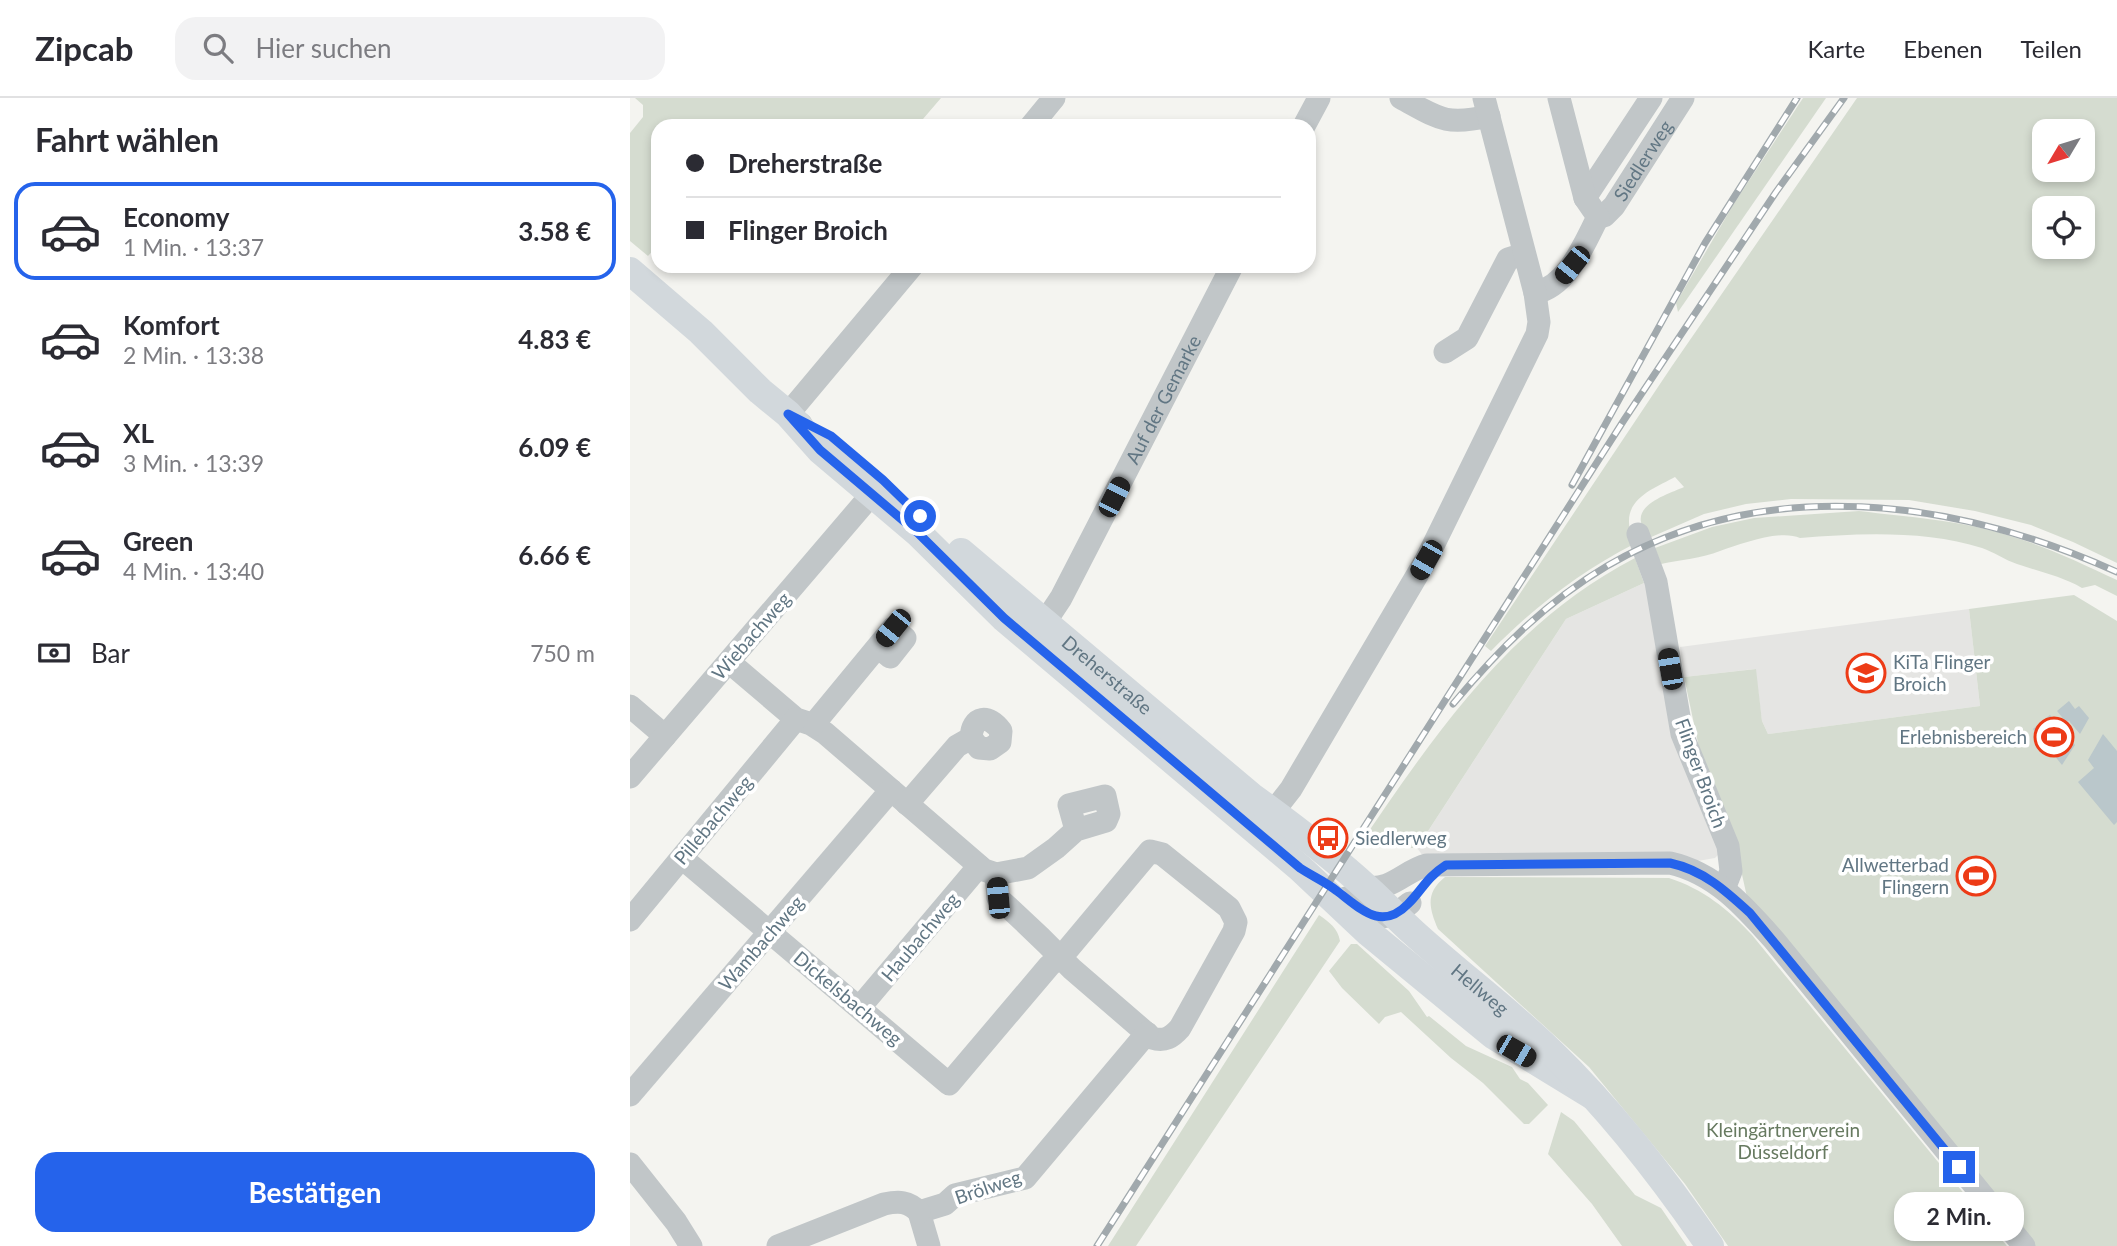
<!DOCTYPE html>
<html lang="de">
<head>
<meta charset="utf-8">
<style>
	body { margin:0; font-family:Lato,sans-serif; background:#f2f2f3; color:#2b2b33; height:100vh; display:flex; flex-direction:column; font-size:26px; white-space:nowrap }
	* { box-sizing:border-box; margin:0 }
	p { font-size:23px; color:#7c7c81 }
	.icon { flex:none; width:38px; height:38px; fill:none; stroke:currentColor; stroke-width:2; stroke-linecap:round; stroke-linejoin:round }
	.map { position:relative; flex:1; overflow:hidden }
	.details { display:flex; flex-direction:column; background:#fff; width:630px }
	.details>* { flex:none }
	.hud { position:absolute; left:21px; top:21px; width:665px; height:154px; border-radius:21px; box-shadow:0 4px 10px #0003; display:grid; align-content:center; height:154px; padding:0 35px; background:#fff }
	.needle { width:46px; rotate:232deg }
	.fabs { position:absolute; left:1402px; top:21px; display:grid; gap:14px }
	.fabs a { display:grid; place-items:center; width:63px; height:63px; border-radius:14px; background:#fff; box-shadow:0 4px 10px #0003; font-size:35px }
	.end { position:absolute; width:32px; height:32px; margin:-16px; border:9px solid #2563eb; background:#fff; box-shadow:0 0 0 4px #fff }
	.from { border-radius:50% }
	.bubble { position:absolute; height:49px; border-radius:21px; background:#fff; box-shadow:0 4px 10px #0003; font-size:23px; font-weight:700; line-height:49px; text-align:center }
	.car { position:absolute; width:21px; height:42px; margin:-21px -10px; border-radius:9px; box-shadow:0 0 5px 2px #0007; background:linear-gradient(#222 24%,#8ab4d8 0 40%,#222 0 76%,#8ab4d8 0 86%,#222 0) }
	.hud b { display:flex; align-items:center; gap:24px; height:66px; font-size:26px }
	.hud b+b { border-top:2px solid #e1e1e2 }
	.hud i { width:18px; height:18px; background:#2b2b33 }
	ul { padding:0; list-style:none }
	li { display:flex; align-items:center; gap:21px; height:98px; margin:0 14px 10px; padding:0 21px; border:4px solid transparent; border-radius:21px }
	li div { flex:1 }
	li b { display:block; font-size:26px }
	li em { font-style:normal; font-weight:700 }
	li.selected { border-color:#2563eb }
	li>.icon { width:63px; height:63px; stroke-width:1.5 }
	h2 { padding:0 35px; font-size:32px; line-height:84px }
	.pay { display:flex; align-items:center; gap:18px; height:77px; padding:0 35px; font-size:26px }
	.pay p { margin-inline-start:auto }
	.button { display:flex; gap:14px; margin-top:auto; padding:14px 35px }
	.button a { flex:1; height:80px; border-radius:21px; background:#2563eb; color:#fff; font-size:28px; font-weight:700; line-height:80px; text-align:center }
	header { display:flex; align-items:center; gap:42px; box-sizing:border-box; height:98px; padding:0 35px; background:#fff; border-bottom:2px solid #e1e1e2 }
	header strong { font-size:33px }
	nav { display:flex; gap:38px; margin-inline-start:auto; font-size:24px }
	.search { width:490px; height:63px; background:#f2f2f3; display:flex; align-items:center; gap:18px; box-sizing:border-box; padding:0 24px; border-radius:21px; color:#7c7c81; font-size:26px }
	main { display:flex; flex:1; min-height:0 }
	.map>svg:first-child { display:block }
</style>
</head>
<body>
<header>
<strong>Zipcab</strong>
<div class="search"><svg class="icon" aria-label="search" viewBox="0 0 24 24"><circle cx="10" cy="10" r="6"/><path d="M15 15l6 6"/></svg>Hier suchen</div>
<nav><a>Karte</a><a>Ebenen</a><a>Teilen</a></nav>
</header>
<main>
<section class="details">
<h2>Fahrt wählen</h2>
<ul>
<li class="selected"><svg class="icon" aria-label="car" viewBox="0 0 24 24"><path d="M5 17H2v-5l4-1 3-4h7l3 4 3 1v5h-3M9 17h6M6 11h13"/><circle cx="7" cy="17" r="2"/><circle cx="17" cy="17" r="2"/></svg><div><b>Economy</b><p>1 Min. · 13:37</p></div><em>3.58 €</em></li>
<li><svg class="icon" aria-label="car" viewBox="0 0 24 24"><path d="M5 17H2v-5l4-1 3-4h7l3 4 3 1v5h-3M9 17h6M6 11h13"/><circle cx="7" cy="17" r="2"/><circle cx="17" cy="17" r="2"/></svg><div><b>Komfort</b><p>2 Min. · 13:38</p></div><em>4.83 €</em></li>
<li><svg class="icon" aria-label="car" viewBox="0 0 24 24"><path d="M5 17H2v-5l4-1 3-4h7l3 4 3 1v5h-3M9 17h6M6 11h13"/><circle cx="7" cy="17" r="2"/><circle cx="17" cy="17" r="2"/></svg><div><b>XL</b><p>3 Min. · 13:39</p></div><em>6.09 €</em></li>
<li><svg class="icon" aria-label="car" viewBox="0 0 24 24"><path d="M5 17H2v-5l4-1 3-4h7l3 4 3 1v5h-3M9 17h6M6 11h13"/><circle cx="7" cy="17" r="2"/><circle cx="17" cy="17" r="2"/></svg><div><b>Green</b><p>4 Min. · 13:40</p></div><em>6.66 €</em></li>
</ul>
<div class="pay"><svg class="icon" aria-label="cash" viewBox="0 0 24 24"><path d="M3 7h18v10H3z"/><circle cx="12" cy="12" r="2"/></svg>Bar<p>750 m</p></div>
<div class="button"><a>Bestätigen</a></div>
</section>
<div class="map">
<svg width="1487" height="1148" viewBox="0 0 1487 1148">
	<rect width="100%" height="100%" fill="#f4f4f0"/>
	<g fill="#e5e5e3">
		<path d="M 1014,485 L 1021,490 L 1090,755 L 1085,760 L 1062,764 L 796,762 L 787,750 L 936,521 Z"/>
		<path d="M 1339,511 L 1350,608 L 1138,636 L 1132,623 L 1125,571 L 1054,579 L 1050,549 Z"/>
	</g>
	<g fill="#d5dcd0" fill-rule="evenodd">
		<path d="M 5,0 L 311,0 L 287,28 L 28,28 L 28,147 L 18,158 L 0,143 L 0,35 L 13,19 L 13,7 Z"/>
		<path d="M 1173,0 L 1196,0 L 1048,214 L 1046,205 L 1103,107 Z"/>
		<path d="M 1227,0 L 1487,0 L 1487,465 L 1443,444 L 1401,427 L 1345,413 L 1279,402 L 1161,401 L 1116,406 L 1074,416 L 1019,440 C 1016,435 1011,429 1011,424 C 1007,405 1041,395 1054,389 L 1045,379 C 1027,389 998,399 999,424 C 999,431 1002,439 1004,446 C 950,474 904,509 861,553 L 855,548 L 1042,268 ZM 1414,33 L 1452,33 L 1452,72 L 1414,72 ZM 1414,110 L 1452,110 L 1452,149 L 1414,149 Z"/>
		<path d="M 1229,413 C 1278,419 1330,422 1377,437 C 1415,448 1451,465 1487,482 L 1487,498 L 1465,487 L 1452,490 C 1431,478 1410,474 1387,466 C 1375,462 1364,454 1352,450 C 1296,432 1228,435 1170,440 C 1150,431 1111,446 1090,453 C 1072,460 1050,462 1031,466 L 1025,450 L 1082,429 L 1124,420 Z"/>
		<path d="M 1005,460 L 1014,485 L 936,521 L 787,750 L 728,749 C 806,635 879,526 1005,460 Z"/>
		<path d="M 1444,497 L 1487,523 L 1487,1148 L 1403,1148 L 1117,799 L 1105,745 L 1071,659 L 1054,579 L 1126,571 L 1132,623 L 1138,636 L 1350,608 L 1339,511 Z"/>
		<path d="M 815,779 L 1039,780 C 1073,791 1098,811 1122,837 L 1377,1148 L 1098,1148 L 1055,1086 L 959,969 L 808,831 C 799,810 795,795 815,779 Z"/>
		<path d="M 689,817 C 699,824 708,830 710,843 L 506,1148 L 478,1148 Z"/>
		<path d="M 721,846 L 727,846 L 779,893 L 797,919 L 799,918 L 836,948 L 882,969 L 890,981 L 898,985 L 918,1007 L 899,1026 L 894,1026 L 853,985 L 821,960 L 771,914 L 755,919 L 749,926 L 712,890 L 699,873 Z"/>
		<path d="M 931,1014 L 944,1023 L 1005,1097 L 1031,1110 L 1057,1148 L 992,1148 L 962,1106 L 918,1056 Z"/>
	</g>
	<g fill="#bac7cb">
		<path d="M 1439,603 L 1445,611 L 1449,608 L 1459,620 L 1450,636 L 1439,623 L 1436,624 L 1427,613 Z"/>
		<path d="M 1420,617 L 1445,647 L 1432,667 L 1403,631 Z"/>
		<path d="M 1473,636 L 1487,653 L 1487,724 L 1484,727 L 1448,684 L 1464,670 L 1458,662 Z"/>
	</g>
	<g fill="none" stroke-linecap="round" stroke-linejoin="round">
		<g stroke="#c1c6c8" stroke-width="23">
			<path d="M 771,0 C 808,20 815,28 859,18"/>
			<path d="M 401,28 L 424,0"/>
			<path d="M 674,28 L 689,0"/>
			<path d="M 955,100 L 1021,0"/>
			<path id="s1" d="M 968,119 L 974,118 L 984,108 L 1053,0"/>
			<path d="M 905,195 C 938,188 954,146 968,119 L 955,100 L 929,0"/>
			<path d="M 815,254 L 837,240 L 878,161 L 894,156"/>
			<path d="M 171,326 L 158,316 L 282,168"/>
			<path d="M 1008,436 L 1026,484 L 1052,636 L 1098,748 L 1101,773 L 1094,791"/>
			<path id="s2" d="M 415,524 L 431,500 L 602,168"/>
			<path d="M 99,564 L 166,621 L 181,626 L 195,635 L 354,772 L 366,776 L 398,770 L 426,750 L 446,732 L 476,723 L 479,716 L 475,698 L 439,707 L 446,732"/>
			<path d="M 0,608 L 35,638"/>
			<path d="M 183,627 L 263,530 L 275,540 L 260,559 L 248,549"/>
			<path d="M 0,679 L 242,396"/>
			<path d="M 277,706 L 327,648 L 341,640 C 342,617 359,616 371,633 L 370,644 L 360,651 L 349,650 L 341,640"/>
			<path d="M 643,714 L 661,691 L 796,462 L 907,236 L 909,224 L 905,195 L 854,0"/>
			<path d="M 52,760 L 319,986 L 419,868 L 438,851 L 520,753 L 532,756 L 599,810 L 606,824 L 604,833 L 550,930 C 542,939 535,944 522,940 L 442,871 C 418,846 394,823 368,800 L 366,776"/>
			<path d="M 736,789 C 762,793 774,773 797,767 L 1040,765 C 1085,775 1115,809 1144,842 L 1394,1148"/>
			<path d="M 716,800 C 740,820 755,827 780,805"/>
			<path d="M 0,822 L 166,621"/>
			<path d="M 230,909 L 349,768"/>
			<path d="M 0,997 L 261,692"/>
			<path d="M 0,1066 L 46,1124 L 61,1148"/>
			<path d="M 289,1114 L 315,1106 L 325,1097 L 395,1080 L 517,935"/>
			<path d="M 289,1114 L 299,1148"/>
			<path d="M 148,1148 L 254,1106 C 269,1103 278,1103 289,1114"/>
		</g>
		<g stroke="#d2d8dc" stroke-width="28">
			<path d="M 0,173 L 71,234 L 130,293 L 158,316 L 190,352 L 288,435 L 374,520 L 670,770 L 739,835 L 863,937 L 963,998"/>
			<path id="s3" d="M 331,454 L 621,698 C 661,727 701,757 738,791 C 754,805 768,821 784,835 C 829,876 878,912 921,954 C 981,1012 1033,1079 1080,1148"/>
		</g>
		<defs>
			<g id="rail">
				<path d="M 942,387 L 1075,145 L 1167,0"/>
				<path d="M 823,606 C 868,552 916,504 977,468 C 1136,375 1325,401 1487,474"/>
				<path d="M 467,1148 L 994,322 L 1146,94 L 1214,0"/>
			</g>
		</defs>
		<use href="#rail" stroke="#a1a9ad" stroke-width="7"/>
		<use href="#rail" stroke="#fff" stroke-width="4.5" stroke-dasharray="13" stroke-linecap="butt"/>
	</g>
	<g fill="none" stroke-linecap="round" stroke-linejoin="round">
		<path stroke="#2563eb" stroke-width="9" d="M 290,418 L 253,382 L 201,338 L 158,316 L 190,352 L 288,435 L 374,520 L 670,770 C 682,778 696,784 707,793 C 730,810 751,834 778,806 C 793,791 796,780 816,767 L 1040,765 C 1073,772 1096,793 1120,815 L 1329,1069"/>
	</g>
	<defs>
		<symbol id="school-ring" viewBox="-11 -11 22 22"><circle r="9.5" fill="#fff" stroke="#ed3b16" stroke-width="1.5"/><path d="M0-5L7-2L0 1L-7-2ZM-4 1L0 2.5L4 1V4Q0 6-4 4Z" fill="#ed3b16"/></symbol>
		<symbol id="stadium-ring" viewBox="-11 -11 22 22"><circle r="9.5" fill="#fff" stroke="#ed3b16" stroke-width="1.5"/><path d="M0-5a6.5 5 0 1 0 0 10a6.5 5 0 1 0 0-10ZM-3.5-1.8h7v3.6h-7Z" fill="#ed3b16"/></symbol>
		<symbol id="bus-ring" viewBox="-11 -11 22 22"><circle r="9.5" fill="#fff" stroke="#ed3b16" stroke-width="1.5"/><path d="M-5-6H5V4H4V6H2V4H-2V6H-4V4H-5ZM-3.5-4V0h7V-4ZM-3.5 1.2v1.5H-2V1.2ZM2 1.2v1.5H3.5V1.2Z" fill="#ed3b16"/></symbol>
	</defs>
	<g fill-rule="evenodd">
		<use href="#school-ring" x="1214" y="553" width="44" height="44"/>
		<use href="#stadium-ring" x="1402" y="617" width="44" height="44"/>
		<use href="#bus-ring" x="676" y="718" width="44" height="44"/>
		<use href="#stadium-ring" x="1324" y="756" width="44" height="44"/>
	</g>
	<g text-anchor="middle" stroke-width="7" stroke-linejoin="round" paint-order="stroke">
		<g font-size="19" fill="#617683" stroke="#fff">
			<text dy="7" stroke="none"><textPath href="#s1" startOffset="74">Siedlerweg</textPath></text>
			<text dy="7" stroke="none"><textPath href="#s2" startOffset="252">Auf der Gemarke</textPath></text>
			<text transform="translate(121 538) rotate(-49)" y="7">Wiebachweg</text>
			<text dy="7" stroke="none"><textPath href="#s3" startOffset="191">Dreherstraße</textPath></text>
			<text transform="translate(1071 675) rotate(70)" y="7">Flinger Broich</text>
			<text transform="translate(83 722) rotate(-50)" y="7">Pillebachweg</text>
			<text transform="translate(290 839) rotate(-50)" y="7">Haubachweg</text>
			<text transform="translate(131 845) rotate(-49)" y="7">Wambachweg</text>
			<text dy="7" stroke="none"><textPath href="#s3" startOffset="679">Hellweg</textPath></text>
			<text transform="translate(218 900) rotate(40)" y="7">Dickelsbachweg</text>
			<text transform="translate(358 1089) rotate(-19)" y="7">Brölweg</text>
		</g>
		<g font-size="19" fill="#617683" stroke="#fff" text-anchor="start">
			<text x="1263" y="571">KiTa Flinger<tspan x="1263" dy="22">Broich</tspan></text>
			<text x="1397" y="646" text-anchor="end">Erlebnisbereich</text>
			<text x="725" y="747">Siedlerweg</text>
			<text x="1319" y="774" text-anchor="end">Allwetterbad<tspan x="1319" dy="22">Flingern</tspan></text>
		</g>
		<g font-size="19" fill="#677a60" stroke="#fff">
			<text x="1153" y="1039">Kleingärtnerverein<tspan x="1153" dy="22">Düsseldorf</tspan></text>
		</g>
	</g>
</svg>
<div class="fabs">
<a><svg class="needle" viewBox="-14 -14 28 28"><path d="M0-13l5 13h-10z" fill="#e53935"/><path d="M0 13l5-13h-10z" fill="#7c7c81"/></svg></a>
<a><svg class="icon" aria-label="locate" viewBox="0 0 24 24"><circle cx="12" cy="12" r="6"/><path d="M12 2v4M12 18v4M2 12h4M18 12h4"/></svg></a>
</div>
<i class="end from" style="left:290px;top:418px"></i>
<i class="end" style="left:1329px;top:1069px"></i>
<div class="bubble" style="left:1264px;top:1094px;width:130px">2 Min.</div>
<i class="car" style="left:942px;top:167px;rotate:219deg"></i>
<i class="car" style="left:484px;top:399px;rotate:27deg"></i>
<i class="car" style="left:796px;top:462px;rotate:210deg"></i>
<i class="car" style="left:263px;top:530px;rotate:219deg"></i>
<i class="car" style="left:1040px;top:571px;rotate:350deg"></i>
<i class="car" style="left:368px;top:800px;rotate:355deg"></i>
<i class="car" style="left:886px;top:953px;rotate:120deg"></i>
<div class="hud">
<b><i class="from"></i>Dreherstraße</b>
<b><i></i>Flinger Broich</b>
</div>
</div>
</main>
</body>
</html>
